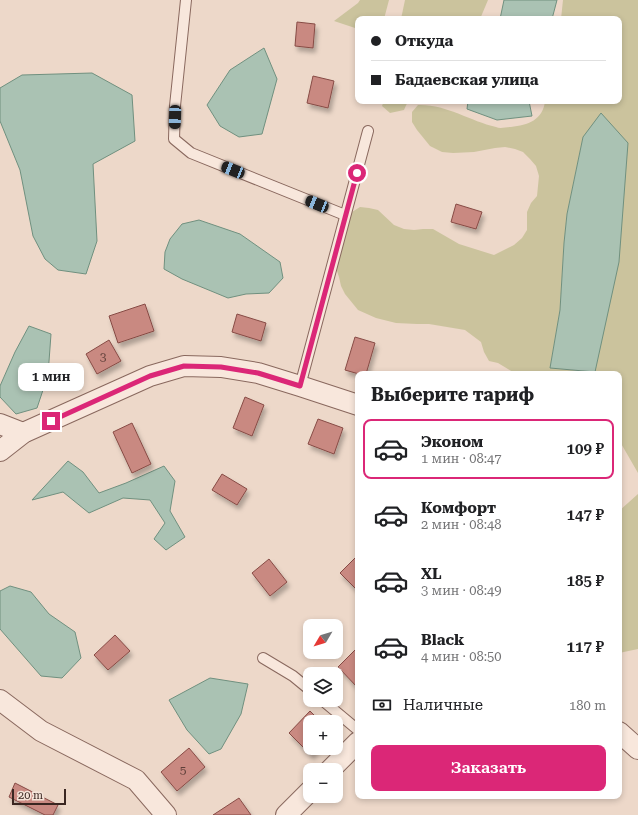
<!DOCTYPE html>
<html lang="ru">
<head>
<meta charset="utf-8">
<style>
	body { margin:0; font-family:"Roboto Serif",serif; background:#f2f2f2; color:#202124; height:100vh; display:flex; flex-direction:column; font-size:15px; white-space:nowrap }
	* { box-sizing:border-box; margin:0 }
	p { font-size:13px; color:#757577 }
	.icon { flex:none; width:22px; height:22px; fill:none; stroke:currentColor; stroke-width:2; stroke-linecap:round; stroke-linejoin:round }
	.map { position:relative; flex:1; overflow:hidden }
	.details { position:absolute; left:355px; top:371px; width:267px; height:428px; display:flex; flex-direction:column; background:#fff; border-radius:8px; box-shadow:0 2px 6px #0003 }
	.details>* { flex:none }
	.hud { position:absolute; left:355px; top:16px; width:267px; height:88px; border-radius:8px; box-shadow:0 2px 6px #0003; display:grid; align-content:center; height:88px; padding:0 16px; background:#fff }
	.needle { width:26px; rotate:232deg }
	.tools { position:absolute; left:303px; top:619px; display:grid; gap:8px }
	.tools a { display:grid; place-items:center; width:40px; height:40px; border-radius:8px; background:#fff; box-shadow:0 2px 6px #0003; font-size:20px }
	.scale { position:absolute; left:12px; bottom:10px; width:54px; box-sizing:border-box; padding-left:4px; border:2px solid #3a2621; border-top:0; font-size:11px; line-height:14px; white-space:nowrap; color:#3a2621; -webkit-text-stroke:3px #f5e4d9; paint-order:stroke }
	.end { position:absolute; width:18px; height:18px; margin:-9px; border:5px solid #db2777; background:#fff; box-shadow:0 0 0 2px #fff }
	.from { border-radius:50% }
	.bubble { position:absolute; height:28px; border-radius:8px; background:#fff; box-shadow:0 2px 6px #0003; font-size:13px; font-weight:600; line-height:28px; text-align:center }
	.car { position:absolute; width:12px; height:24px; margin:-12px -6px; border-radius:5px; box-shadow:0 0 3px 1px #0007; background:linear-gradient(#222 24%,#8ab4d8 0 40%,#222 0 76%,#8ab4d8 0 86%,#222 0) }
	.hud b { display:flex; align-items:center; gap:14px; height:38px; font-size:15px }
	.hud b+b { border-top:1px solid #e0e0e0 }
	.hud i { width:10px; height:10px; background:#202124 }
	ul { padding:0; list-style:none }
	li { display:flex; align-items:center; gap:12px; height:60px; margin:0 8px 6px; padding:0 8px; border:2px solid transparent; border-radius:8px }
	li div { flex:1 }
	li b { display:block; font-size:15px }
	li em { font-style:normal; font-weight:600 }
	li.selected { border-color:#db2777 }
	li>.icon { width:36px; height:36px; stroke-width:1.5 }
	h2 { padding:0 16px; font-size:18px; line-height:48px }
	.pay { display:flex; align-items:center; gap:10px; height:44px; padding:0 16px; font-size:15px }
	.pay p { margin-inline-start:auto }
	.cta { display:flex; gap:8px; margin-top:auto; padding:8px 16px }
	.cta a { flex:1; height:46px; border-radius:8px; background:#db2777; color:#fff; font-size:16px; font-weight:600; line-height:46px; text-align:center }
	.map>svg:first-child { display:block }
</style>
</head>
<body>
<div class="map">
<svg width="638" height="815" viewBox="0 0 638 815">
	<defs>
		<filter id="shadow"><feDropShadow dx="2.5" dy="4.5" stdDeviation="2" flood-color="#0004"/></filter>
	</defs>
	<rect width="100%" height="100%" fill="#edd8c9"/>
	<g fill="#cbc39d" fill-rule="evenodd">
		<path d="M 360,0 L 389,0 L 384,19 L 358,19 L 358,29 L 334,21 L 358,3 Z"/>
		<path d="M 405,0 L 488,0 L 480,19 L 401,19 Z"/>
		<path d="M 563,0 L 638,0 L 638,473 L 619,440 L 619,374 L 516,374 L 498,363 L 489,361 L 484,352 L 481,342 L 465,330 L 429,324 L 417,324 L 396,323 L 376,318 L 358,310 L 345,294 L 341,286 L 339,277 L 336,268 L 352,212 L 360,207 L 369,208 L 378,210 L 394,225 L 404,229 L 414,230 L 423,229 L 433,229 L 459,244 L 494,255 L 514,245 L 522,238 L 527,230 L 527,212 L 531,203 L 537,196 L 539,176 L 536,166 L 530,159 L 523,152 L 515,149 L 505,147 L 495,148 L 474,152 L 453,153 L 442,152 L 430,146 L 417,130 L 412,122 L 412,112 L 418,105 C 446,104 470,121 496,127 C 500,129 506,127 511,127 C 528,125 543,120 545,101 L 619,101 L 619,19 L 561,19 ZM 583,137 L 594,372 L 550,368 L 560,310 L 564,243 L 567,214 Z"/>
		<path d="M 384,101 L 408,101 L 404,110 L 390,113 L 382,106 Z"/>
		<path d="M 638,494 L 638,649 L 619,653 L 619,511 Z"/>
	</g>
	<g fill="#aac2b3" stroke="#70907f">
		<path d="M 504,0 L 557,0 L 552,19 L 500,19 Z"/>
		<path d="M 264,48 L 277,79 L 262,134 L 239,137 L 220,126 L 207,105 L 230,70 Z"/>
		<path d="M 92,73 L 132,95 L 135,141 L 93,164 L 97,241 L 86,274 L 58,270 L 45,259 L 33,236 L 20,170 L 0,121 L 0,88 L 22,75 Z"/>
		<path d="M 468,101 L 529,101 L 532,116 L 497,120 L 467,109 Z"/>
		<path d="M 601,113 L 628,143 L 619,262 L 595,372 L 550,368 L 560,310 L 564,243 L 567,214 L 583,137 Z"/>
		<path d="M 199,220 L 240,234 L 280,262 L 283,278 L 269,293 L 246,294 L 228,298 L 182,279 L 164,269 L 165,252 L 170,239 L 182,224 Z"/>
		<path d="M 29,326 L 51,334 L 48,375 L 37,408 L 16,414 L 0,397 L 0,386 L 15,352 Z"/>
		<path d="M 68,461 L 83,472 L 99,493 L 126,483 L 164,466 L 175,481 L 170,511 L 185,537 L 166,550 L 154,539 L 165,523 L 150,500 L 123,498 L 89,513 L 63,492 L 32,500 Z"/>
		<path d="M 10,586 L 31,592 L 49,614 L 75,632 L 81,658 L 62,678 L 41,676 L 0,629 L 0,591 Z"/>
		<path d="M 210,678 L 248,684 L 241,714 L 221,749 L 209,754 L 187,730 L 169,700 Z"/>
	</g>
	<g fill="#c98981" stroke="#874b45" filter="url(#shadow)">
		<path d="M 297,22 L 315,24 L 313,48 L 295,46 Z"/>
		<path d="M 313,76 L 334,81 L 328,108 L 307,103 Z"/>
		<path d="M 456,204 L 482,212 L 476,229 L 451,222 Z"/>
		<path d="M 145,304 L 154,331 L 118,343 L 109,316 Z"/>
		<path d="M 237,314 L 266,323 L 261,341 L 232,332 Z"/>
		<path d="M 355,337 L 375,343 L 366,374 L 359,374 L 345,370 Z"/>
		<path d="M 109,340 L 121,361 L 97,374 L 86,354 Z"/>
		<path d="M 245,397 L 264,405 L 252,436 L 233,428 Z"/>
		<path d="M 318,419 L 343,428 L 334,454 L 308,444 Z"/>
		<path d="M 132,423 L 151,464 L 132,473 L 113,432 Z"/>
		<path d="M 222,474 L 247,489 L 237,505 L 212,490 Z"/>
		<path d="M 358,555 L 358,591 L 340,573 Z"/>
		<path d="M 269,559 L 287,582 L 270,596 L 252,573 Z"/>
		<path d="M 115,635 L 130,651 L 108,670 L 94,655 Z"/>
		<path d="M 358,647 L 358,688 L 338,667 Z"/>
		<path d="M 310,711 L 321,722 L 310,722 L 310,748 L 318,748 L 311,755 L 289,733 Z"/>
		<path d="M 189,748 L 205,767 L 177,791 L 161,772 Z"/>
		<path d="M 15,783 L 58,805 L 53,815 L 45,815 L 9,797 Z"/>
		<path d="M 239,798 L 251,815 L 213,815 Z"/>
	</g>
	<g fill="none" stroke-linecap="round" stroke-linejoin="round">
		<defs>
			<g id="lane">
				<path d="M 186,0 L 175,106 L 174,139 L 191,153 L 345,215"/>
				<path d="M 300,386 L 368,131"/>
				<path d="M 263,658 L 293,676 L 310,690"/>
				<path d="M 322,700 L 358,730"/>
			</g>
			<g id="street">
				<path d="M 0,424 L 23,433"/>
				<path d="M 0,451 L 23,433 L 150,376 L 184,366 L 221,367 L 258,373 L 300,386 L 358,405"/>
				<path d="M 0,700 L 41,731 L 136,780 L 166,815"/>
				<path d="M 619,732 L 638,749"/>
				<path d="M 330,770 L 358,742"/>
				<path d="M 286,815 L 310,791"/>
			</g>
		</defs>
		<use href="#lane" stroke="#89685e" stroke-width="12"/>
		<use href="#street" stroke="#89685e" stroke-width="22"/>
		<use href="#lane" stroke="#f8e7dc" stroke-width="10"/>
		<use href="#street" stroke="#f8e7dc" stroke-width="20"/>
	</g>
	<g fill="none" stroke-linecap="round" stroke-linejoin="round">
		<path stroke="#db2777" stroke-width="5" d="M 51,421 L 150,376 L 184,366 L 221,367 L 258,373 L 300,386 L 357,173"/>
	</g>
	<g text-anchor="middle" stroke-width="4" stroke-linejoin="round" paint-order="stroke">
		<g font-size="12" fill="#5e3f39">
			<text x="103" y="361">3</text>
			<text x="183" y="774">5</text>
		</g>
	</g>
</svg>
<div class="tools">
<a><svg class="needle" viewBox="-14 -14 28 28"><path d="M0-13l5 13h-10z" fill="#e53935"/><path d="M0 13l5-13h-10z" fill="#757577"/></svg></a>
<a><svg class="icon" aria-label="layers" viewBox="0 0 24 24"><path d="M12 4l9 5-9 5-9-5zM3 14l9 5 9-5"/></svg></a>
<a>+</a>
<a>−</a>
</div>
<div class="scale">20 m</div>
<i class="end from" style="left:357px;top:173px"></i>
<i class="end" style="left:51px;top:421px"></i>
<div class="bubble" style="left:18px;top:363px;width:66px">1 мин</div>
<i class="car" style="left:175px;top:117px;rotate:182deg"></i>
<i class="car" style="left:233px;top:170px;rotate:292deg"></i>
<i class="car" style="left:317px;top:204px;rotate:292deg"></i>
<div class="hud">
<b><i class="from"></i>Откуда</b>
<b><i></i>Бадаевская улица</b>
</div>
<section class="details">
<h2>Выберите тариф</h2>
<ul>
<li class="selected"><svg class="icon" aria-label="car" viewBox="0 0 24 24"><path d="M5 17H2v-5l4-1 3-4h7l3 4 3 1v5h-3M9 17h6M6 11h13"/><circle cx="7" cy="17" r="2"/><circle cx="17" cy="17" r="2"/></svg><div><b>Эконом</b><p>1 мин · 08:47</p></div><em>109 ₽</em></li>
<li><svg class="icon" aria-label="car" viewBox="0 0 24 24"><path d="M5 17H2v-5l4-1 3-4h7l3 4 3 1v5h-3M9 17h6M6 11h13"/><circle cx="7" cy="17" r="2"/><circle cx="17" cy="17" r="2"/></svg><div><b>Комфорт</b><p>2 мин · 08:48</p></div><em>147 ₽</em></li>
<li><svg class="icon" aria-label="car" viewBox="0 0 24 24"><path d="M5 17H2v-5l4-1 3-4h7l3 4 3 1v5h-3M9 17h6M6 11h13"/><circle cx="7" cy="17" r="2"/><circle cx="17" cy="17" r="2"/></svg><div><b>XL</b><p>3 мин · 08:49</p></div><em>185 ₽</em></li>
<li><svg class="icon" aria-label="car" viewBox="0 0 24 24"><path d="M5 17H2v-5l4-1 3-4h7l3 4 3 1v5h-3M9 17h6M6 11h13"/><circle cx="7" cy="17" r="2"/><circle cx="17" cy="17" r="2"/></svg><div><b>Black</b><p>4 мин · 08:50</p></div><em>117 ₽</em></li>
</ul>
<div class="pay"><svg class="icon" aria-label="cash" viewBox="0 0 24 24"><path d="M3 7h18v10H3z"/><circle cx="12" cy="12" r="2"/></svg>Наличные<p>180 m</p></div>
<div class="cta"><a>Заказать</a></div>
</section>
</div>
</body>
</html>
